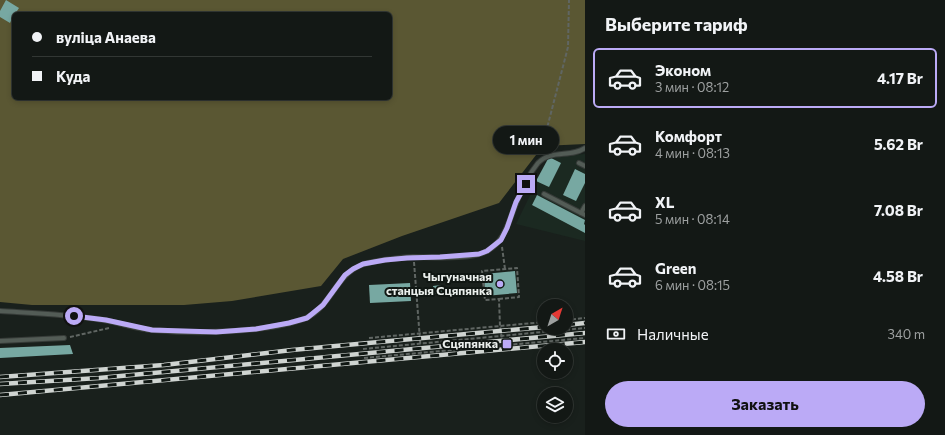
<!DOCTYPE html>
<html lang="ru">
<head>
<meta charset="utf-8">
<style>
	body { margin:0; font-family:Commissioner,sans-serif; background:#202522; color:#f1f3f6; height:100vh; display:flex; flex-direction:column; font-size:15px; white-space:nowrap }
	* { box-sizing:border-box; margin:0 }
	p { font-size:13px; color:#9da0a0 }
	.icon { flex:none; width:22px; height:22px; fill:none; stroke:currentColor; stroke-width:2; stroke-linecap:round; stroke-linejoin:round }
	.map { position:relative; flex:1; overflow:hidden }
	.panel { display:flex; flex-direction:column; background:#131815; width:360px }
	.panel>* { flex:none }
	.banner { position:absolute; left:12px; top:12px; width:380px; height:88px; border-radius:6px; box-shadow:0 2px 6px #0003,0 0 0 1px #323734; display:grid; align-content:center; height:88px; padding:0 20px; background:#131815 }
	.needle { width:26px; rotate:39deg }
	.buttons { position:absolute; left:537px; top:299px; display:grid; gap:8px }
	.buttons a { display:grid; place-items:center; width:36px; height:36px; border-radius:50%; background:#131815; box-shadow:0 2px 6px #0003,0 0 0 1px #323734; font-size:20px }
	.end { position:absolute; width:18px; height:18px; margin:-9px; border:5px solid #bbaaf6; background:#111; box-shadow:0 0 0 2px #111 }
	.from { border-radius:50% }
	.bubble { position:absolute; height:28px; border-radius:14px; background:#131815; box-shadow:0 2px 6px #0003,0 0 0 1px #323734; font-size:13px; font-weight:700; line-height:28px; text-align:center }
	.banner b { display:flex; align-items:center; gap:14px; height:38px; font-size:15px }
	.banner b+b { border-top:1px solid #323734 }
	.banner i { width:10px; height:10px; background:#f1f3f6 }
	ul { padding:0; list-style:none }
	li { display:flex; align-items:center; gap:12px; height:60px; margin:0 8px 6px; padding:0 12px; border:2px solid transparent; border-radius:6px }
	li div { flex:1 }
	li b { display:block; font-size:15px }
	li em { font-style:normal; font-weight:700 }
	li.current { border-color:#bbaaf6 }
	li>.icon { width:36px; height:36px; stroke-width:1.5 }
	h2 { padding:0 20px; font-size:18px; line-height:48px }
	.pay { display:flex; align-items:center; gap:10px; height:44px; padding:0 20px; font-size:15px }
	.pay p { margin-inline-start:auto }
	.button { display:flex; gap:8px; margin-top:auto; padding:8px 20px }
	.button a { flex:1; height:46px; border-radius:24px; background:#bbaaf6; color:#111; font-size:16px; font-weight:700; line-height:46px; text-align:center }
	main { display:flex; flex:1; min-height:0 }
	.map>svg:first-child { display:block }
</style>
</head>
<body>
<main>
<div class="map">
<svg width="585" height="435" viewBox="0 0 585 435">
	<rect width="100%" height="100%" fill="#19201c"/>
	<path fill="#1b2921" d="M 585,154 L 585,241 L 516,224 L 549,157 Z"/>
	<path fill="#5a5733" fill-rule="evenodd" d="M 0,0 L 585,0 L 585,144 L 543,146 L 499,203 L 402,236 L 343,259 L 321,286 L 232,301 L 184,305 L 32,305 L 0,302 ZM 14,14 L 390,14 L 390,98 L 14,98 Z"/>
	<g fill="#77a8a2">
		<path d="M 6,0 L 19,8 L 15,14 L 14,14 L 10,23 L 0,17 L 0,11 Z"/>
		<path d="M 549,157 L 561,163 L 549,187 L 536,181 Z"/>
		<path d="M 575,169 L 585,174 L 585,183 L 576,201 L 563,195 Z"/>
		<path d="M 537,195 L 585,220 L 584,224 L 585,225 L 585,233 L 532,205 Z"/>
		<path d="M 515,271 L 517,293 L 485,296 L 484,274 Z"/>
		<path d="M 410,283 L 411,301 L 370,303 L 369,285 Z"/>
		<path d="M 441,285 L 442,293 L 434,294 L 433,286 Z"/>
		<path d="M 70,345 L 73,354 L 0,358 L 0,348 Z"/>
	</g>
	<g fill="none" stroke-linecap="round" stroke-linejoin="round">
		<defs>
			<g id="service">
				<path d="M 579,163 L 585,166"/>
				<path d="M 544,194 L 581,213"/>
				<path d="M 585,206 L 581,213 L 585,215"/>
				<path d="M 0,311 C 32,313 65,314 97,319 C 116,321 134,329 153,330 C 194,334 236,333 277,326 C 286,324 297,322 306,318 C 331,307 336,273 364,264 C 379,260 397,258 413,257 C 432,257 471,260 487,251 C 506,241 509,219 517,201 C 522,188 530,173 538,163 C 551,149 571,158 585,148"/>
				<path d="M 0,341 L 64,338"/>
			</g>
		</defs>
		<use href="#service" stroke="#373c39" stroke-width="6"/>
		<g stroke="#606663" stroke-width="2" stroke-dasharray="4 2" stroke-linecap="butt">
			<path d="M 546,150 L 545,136 L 568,47 L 569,0"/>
			<path d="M 502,247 L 505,269"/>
			<path d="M 414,262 L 421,353"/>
			<path d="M 499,299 L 519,297 L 517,268 L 482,271 L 485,300 L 499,299 L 500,326 L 503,345"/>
			<path d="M 566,320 L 585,318"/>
			<path d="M 70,337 L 109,328"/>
			<path d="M 369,338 L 544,322"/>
			<path d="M 363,349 L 585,328"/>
			<path d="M 364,358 L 585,338"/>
		</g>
		<use href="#service" stroke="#535c56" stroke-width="4"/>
		<defs>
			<g id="rail">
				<path d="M 566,325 L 585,323"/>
				<path d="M 0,377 L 164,365 L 292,350 L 544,327"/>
				<path d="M 0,384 L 99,378 L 585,333"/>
				<path d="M 0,395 L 585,342"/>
			</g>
		</defs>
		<use href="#rail" stroke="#cfd4d1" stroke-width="4.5"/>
		<use href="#rail" stroke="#101713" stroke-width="3" stroke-dasharray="9" stroke-linecap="butt"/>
	</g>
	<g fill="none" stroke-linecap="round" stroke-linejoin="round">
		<path stroke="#bbaaf6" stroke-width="5" d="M 74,316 L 106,320 L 152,330 L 216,332 L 256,329 L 289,323 L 307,318 L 323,305 L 345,275 L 353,269 L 363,264 L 385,260 L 407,258 L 440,257 L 479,254 L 487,251 L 501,240 L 507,228 L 516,202 L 526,184"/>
	</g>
	<g fill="#bbaaf6" stroke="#101713" stroke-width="1.5">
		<circle cx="500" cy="284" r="4"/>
		<rect x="502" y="339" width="10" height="10" rx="2"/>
	</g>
	<g text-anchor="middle" stroke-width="4" stroke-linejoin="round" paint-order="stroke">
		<g font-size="12" font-weight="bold" fill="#eaefec" stroke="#101713" text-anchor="end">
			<text x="492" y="281">Чыгуначная<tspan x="492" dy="14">станцыя Сцяпянка</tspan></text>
			<text x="498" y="348">Сцяпянка</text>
		</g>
	</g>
</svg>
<div class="buttons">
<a><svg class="needle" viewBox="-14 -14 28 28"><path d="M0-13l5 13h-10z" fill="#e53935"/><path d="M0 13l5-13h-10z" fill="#9da0a0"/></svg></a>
<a><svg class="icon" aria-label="locate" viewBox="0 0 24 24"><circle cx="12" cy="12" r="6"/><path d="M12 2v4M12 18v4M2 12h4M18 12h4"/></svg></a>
<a><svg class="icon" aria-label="layers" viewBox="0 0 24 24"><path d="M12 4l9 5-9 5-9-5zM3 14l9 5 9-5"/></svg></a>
</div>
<i class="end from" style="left:74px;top:316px"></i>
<i class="end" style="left:526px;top:184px"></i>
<div class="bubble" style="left:493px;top:126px;width:66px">1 мин</div>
<div class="banner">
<b><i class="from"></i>вуліца Анаева</b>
<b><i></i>Куда</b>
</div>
</div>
<section class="panel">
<h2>Выберите тариф</h2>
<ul>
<li class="current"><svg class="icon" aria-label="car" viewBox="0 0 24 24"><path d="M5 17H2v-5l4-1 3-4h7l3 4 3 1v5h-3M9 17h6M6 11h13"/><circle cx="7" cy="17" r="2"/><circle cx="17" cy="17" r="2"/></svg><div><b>Эконом</b><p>3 мин · 08:12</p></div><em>4.17 Br</em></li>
<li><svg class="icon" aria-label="car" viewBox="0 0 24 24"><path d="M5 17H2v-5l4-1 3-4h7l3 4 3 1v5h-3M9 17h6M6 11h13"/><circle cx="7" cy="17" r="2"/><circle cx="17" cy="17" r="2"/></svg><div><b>Комфорт</b><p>4 мин · 08:13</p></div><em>5.62 Br</em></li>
<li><svg class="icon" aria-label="car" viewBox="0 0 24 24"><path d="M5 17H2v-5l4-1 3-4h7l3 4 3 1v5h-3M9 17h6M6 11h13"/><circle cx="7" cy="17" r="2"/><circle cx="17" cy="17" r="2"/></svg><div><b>XL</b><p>5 мин · 08:14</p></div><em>7.08 Br</em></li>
<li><svg class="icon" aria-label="car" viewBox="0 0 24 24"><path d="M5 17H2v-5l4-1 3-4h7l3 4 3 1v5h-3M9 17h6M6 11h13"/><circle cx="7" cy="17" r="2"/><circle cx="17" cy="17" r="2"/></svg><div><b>Green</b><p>6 мин · 08:15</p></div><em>4.58 Br</em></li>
</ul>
<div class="pay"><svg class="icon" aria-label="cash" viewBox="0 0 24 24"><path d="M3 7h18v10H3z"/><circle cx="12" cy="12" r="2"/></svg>Наличные<p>340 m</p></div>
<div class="button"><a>Заказать</a></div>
</section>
</main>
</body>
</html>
